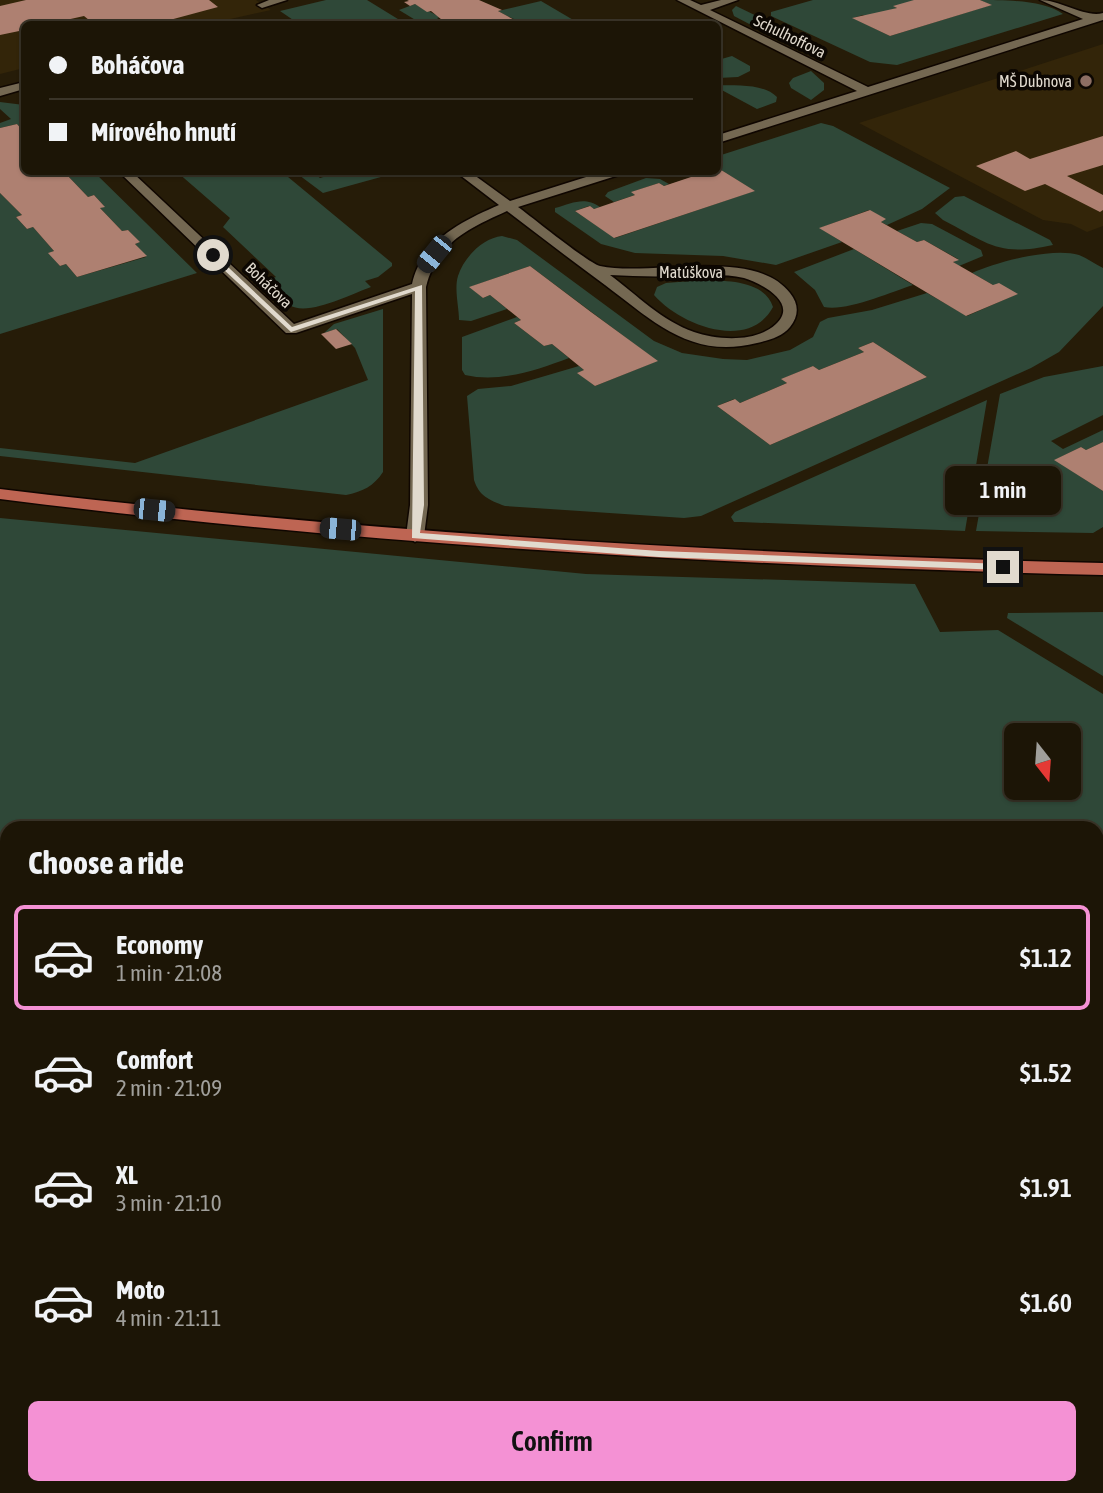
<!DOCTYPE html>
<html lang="en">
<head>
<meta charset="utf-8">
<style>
	body { margin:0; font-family:"Asap Condensed",sans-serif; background:#292214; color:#f1f3f6; height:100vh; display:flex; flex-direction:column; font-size:26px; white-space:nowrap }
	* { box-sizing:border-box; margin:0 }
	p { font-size:23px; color:#a09f9b }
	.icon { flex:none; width:38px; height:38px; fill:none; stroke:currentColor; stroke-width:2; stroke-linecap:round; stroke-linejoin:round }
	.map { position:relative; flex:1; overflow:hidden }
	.side { position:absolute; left:0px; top:821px; width:1104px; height:674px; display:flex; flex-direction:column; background:#1c1506; border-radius:21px 21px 0 0; box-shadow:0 2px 5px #0004,0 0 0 2px #3a3428 }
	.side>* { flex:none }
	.banner { position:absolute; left:21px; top:21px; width:700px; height:154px; border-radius:10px; box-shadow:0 2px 5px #0004,0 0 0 2px #3a3428; display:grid; align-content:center; height:154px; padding:0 28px; background:#1c1506 }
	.needle { width:46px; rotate:163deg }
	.fabs { position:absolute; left:1004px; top:723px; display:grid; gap:14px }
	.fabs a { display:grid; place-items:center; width:77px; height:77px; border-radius:10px; background:#1c1506; box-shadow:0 2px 5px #0004,0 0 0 2px #3a3428; font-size:35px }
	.end { position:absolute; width:32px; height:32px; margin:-16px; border:9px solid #e1dace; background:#111; box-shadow:0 0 0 4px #111 }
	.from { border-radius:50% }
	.bubble { position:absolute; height:49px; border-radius:10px; background:#1c1506; box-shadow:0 2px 5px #0004,0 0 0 2px #3a3428; font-size:23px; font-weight:600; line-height:49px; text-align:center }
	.car { position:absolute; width:21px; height:42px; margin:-21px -10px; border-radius:9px; box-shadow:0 0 5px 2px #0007; background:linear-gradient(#222 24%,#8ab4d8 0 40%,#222 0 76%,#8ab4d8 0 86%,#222 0) }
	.banner b { display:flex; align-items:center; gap:24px; height:66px; font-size:26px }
	.banner b+b { border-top:2px solid #3a3428 }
	.banner i { width:18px; height:18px; background:#f1f3f6 }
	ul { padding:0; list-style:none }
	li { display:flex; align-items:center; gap:21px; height:105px; margin:0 14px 10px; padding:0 14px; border:4px solid transparent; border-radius:10px }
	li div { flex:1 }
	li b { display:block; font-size:26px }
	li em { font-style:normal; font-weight:600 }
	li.active { border-color:#f491d4 }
	li>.icon { width:63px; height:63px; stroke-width:1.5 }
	h2 { padding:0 28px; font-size:32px; line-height:84px }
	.action { display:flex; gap:14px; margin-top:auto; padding:14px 28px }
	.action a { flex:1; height:80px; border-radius:10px; background:#f491d4; color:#111; font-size:28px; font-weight:600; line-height:80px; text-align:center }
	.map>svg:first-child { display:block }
</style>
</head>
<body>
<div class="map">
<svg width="1103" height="1493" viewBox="0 0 1103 1493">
	<rect width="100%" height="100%" fill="#261c08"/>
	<g fill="#332509">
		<path d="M 0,0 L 256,0 L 271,10 L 208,24 L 24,24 L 24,68 L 0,74 Z"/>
		<path d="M 1103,44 L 1103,226 L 1087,232 L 1071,224 L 1043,220 L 859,123 Z"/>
	</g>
	<g fill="#2f4838" fill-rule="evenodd">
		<path d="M 326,0 L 367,0 L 406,24 L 299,24 L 280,11 Z"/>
		<path d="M 813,0 L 926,0 L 894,6 L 897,8 L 867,17 L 863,15 L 853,18 L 890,36 L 991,5 L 980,0 C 1005,0 1045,0 1063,14 L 897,65 L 870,62 L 771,16 L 771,12 Z"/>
		<path d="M 541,1 L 575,21 C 543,29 526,27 498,11 Z"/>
		<path d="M 415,4 L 440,17 L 437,18 L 447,24 L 422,24 L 399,10 Z"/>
		<path d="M 736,6 L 790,32 L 774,37 L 734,16 L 732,10 Z"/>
		<path d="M 732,56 L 750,66 L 750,71 L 738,77 L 718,78 L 718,60 Z"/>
		<path d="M 811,71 L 824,83 L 824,90 L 811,100 L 791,88 L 789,83 L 793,78 Z"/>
		<path d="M 718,85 C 736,86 763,83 777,97 L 776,102 L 757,109 L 718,88 Z"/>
		<path d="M 0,102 L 24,105 L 24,132 L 17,124 L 0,128 L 0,123 L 11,119 L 0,109 Z"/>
		<path d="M 821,123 L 833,126 L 950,188 L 922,209 L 887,225 L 881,222 L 885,219 L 869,210 L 820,228 L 842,242 L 776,265 L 723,256 L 635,253 L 601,244 L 555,212 L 555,208 C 573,203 584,196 600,207 L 594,209 L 589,206 L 575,211 L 615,238 L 754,191 L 718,168 L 718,156 Z"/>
		<path d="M 70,172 L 94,172 L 197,273 L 0,334 L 0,193 L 22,215 L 16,217 L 27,229 L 33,227 L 54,251 L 49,253 L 60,266 L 66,264 L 77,277 L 146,257 L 135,244 L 139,242 L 128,230 L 122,231 L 100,208 L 104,206 L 94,195 L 88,197 L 67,175 Z"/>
		<path d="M 177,172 L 282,172 L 392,263 L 392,266 L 378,277 L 365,281 L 371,287 C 351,294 308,317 289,305 C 280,299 272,289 264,281 L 276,277 L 223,227 L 230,218 Z"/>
		<path d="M 295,172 L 312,172 L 320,178 L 340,172 L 399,172 L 323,193 Z"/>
		<path d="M 646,178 L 660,179 L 669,184 L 664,186 L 659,183 L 632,192 L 635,195 L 614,202 L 605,196 L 608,192 Z"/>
		<path d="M 964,196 L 1050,240 L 1053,245 C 999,257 989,244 943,220 L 935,213 L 955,197 Z"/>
		<path d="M 921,223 L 932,224 L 981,250 L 983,256 L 959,266 L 953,262 L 958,259 L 924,240 L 917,242 L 897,231 Z"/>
		<path d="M 502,236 L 517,240 L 654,341 L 682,353 L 723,359 L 747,360 L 790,350 L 813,337 L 820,322 L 828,318 L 872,310 L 927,293 L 967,316 L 1017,294 L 993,285 L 972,273 C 997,262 1052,247 1079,255 C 1087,258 1095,264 1103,268 L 1103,306 L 1059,352 L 1031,368 L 701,516 L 684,518 L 505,506 C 489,500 479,496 474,480 L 467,396 L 478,389 L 511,386 L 579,366 L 584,370 L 578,373 L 595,386 L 657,361 L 530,266 L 470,287 L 483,298 L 490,295 L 507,309 L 471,321 L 459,320 C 459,307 454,289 458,276 C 464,257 483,238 502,236 ZM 873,342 L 927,377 L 770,445 L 717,406 L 734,399 L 740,403 L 787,383 L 782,379 L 813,366 L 819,370 L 864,352 L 858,348 Z"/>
		<path d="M 854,249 L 913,285 C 891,292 846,312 824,307 L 815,290 L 794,272 Z"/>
		<path d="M 704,280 C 727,281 764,280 773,307 C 749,352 680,325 654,295 L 657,287 L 666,283 Z"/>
		<path d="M 383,309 L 383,472 C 374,486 362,492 346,495 L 0,456 L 0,448 L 135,463 L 368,380 L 355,348 L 337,329 L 324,333 L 334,324 Z"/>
		<path d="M 517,317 L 521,320 L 514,323 L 544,346 L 552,344 L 569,358 C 537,370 500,383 465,375 L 462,370 L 462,337 Z"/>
		<path d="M 1103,366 L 1103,415 L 1051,441 L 1063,449 L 1103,430 L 1103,442 L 1086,450 L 1081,447 L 1055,460 L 1103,491 L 1103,527 L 1093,533 L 976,531 L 1000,394 L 1044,377 Z"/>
		<path d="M 987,400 L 965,531 L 741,522 L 734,522 L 731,517 L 735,512 Z"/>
		<path d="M 0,518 L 586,574 L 915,584 L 940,632 L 998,630 L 1103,694 L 1103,1493 L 0,1493 ZM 1069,735 L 1069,788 L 1017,788 L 1017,735 ZM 7,828 L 1097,828 L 1097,1488 L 7,1488 Z"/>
		<path d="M 1103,612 L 1103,676 L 1007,618 L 1008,613 Z"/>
	</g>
	<g fill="#ae8071">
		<path d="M 26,0 L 209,0 L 218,7 L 166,21 L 164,19 L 141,24 L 94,24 L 84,16 L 48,24 L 24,24 L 24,30 L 0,35 L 0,6 Z"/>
		<path d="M 407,0 L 479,0 L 502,10 L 498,11 L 522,24 L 447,24 L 431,11 L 427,12 L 415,4 L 410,6 L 404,2 L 409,1 Z"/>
		<path d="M 914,0 L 980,0 L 992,5 L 890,36 L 852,18 L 897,8 L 893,6 Z"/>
		<path d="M 17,124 L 24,132 L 24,172 L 75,172 L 67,175 L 88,197 L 94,195 L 105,207 L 100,208 L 122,231 L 128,230 L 140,242 L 135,244 L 147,256 L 77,277 L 66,264 L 60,266 L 48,253 L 54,251 L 33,227 L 27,229 L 16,217 L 22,215 L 0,193 L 0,128 Z"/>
		<path d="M 1103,136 L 1103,165 L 1067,176 L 1103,195 L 1103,210 L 1100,212 L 1045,184 L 1025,191 L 976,166 L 1016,151 L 1030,159 Z"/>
		<path d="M 718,168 L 755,191 L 614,238 L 575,211 L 590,206 L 594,209 L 635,195 L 631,192 L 659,183 L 664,186 L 703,173 L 701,172 L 718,172 Z"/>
		<path d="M 870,210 L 886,219 L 881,222 L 897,231 L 917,242 L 924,240 L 959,260 L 953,262 L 993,285 L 999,283 L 1018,294 L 966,316 L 819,228 Z"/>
		<path d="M 530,266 L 591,312 L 658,361 L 595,386 L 577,373 L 584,370 L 552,344 L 544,346 L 514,323 L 521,320 L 490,295 L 483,298 L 469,287 Z"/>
		<path d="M 336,329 L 352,344 L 336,349 L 321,334 Z"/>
		<path d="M 873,342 L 927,377 L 770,445 L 717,406 L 735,399 L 740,403 L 787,383 L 781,379 L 813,366 L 819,370 L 864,352 L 858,348 Z"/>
		<path d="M 1103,442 L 1103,491 L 1054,460 L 1081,447 L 1086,450 Z"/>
	</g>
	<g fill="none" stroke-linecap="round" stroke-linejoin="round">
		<defs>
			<g id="minor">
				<path d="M 269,0 L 287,0 L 262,8 L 257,5 Z"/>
				<path d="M 677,0 L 690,0 L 701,5 L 721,0 L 738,0 L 710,10 L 868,87 L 1083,19 L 1040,0 C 1061,0 1085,18 1103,13 L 1103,20 L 718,143 L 718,135 L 857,91 Z"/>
				<path d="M 24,82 L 24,89 L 0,96 L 0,88 Z"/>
				<path d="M 119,172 L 132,172 L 294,324 L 412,284 C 421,241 462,221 499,205 L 456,172 L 470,172 L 510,201 L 602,172 L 620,172 L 619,175 L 518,207 C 532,217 588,263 600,266 C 651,277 754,246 790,293 C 799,304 799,316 790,327 C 782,337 769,340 757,343 C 691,360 653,321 605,285 C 572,261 540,236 507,211 C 468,229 437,242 426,287 L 428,505 L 424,536 L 415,542 L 406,536 L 410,505 L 412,294 L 296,333 L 286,333 ZM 610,275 C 632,276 653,277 675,276 C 697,276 721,273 744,278 C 761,283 799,303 776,324 C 756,343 717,340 694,332 C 662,321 637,295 610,275 Z"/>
			</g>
			<path id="major" d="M 0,489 C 366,533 734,554 1103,563 L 1103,575 C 734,566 366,545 0,499 Z"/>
		</defs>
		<use href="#minor" stroke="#0f0600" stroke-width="3"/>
		<use href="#major" stroke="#0f0600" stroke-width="3"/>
		<use href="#minor" fill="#746852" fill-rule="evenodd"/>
		<use href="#major" fill="#be6553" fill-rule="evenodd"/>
	</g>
	<path fill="#e1dace" d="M 213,253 L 292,327 L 422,285 L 424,505 L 420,533 L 659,551 L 1003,564 L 1008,567 L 1003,570 L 659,557 L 412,538 L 415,291 L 291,332 L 210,257 Z"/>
	<circle fill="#8d6e63" stroke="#0c0702" stroke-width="2.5" cx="1086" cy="81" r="7"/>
	<g text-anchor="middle" stroke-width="7" stroke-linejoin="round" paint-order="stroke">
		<g font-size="16" fill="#e1dace" stroke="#0c0702">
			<text transform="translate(790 36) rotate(26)" y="6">Schulhoffova</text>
			<text x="691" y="278">Matúškova</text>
			<text transform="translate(269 285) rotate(44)" y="6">Boháčova</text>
		</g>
		<g font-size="16" fill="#e1dace" stroke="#0c0702" text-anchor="end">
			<text x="1072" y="87">MŠ Dubnova</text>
		</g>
	</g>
</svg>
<div class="fabs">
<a><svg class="needle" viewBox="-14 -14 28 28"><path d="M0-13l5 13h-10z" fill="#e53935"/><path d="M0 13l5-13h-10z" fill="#a09f9b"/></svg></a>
</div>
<i class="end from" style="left:213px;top:255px"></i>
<i class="end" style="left:1003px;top:567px"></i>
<div class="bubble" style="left:945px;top:466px;width:116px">1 min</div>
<i class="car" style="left:434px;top:254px;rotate:219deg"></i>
<i class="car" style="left:154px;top:510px;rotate:96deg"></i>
<i class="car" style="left:340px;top:529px;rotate:275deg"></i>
<div class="banner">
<b><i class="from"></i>Boháčova</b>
<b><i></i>Mírového hnutí</b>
</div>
<section class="side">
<h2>Choose a ride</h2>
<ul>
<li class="active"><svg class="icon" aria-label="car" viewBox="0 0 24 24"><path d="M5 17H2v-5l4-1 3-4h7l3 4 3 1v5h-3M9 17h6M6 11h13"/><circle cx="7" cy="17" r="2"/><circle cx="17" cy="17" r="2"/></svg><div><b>Economy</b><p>1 min · 21:08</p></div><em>$1.12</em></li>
<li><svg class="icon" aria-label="car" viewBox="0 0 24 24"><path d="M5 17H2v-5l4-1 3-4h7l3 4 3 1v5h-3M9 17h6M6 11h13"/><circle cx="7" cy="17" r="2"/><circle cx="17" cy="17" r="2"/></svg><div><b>Comfort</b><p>2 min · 21:09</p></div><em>$1.52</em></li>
<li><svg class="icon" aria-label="car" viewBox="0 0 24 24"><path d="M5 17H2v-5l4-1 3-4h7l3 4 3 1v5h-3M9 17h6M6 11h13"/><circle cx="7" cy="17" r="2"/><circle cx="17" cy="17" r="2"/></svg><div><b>XL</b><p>3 min · 21:10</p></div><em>$1.91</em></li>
<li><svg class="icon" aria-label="car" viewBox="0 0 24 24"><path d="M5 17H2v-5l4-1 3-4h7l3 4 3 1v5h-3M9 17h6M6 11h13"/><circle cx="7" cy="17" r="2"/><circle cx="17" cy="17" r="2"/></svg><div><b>Moto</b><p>4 min · 21:11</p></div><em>$1.60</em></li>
</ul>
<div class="action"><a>Confirm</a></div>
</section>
</div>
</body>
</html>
